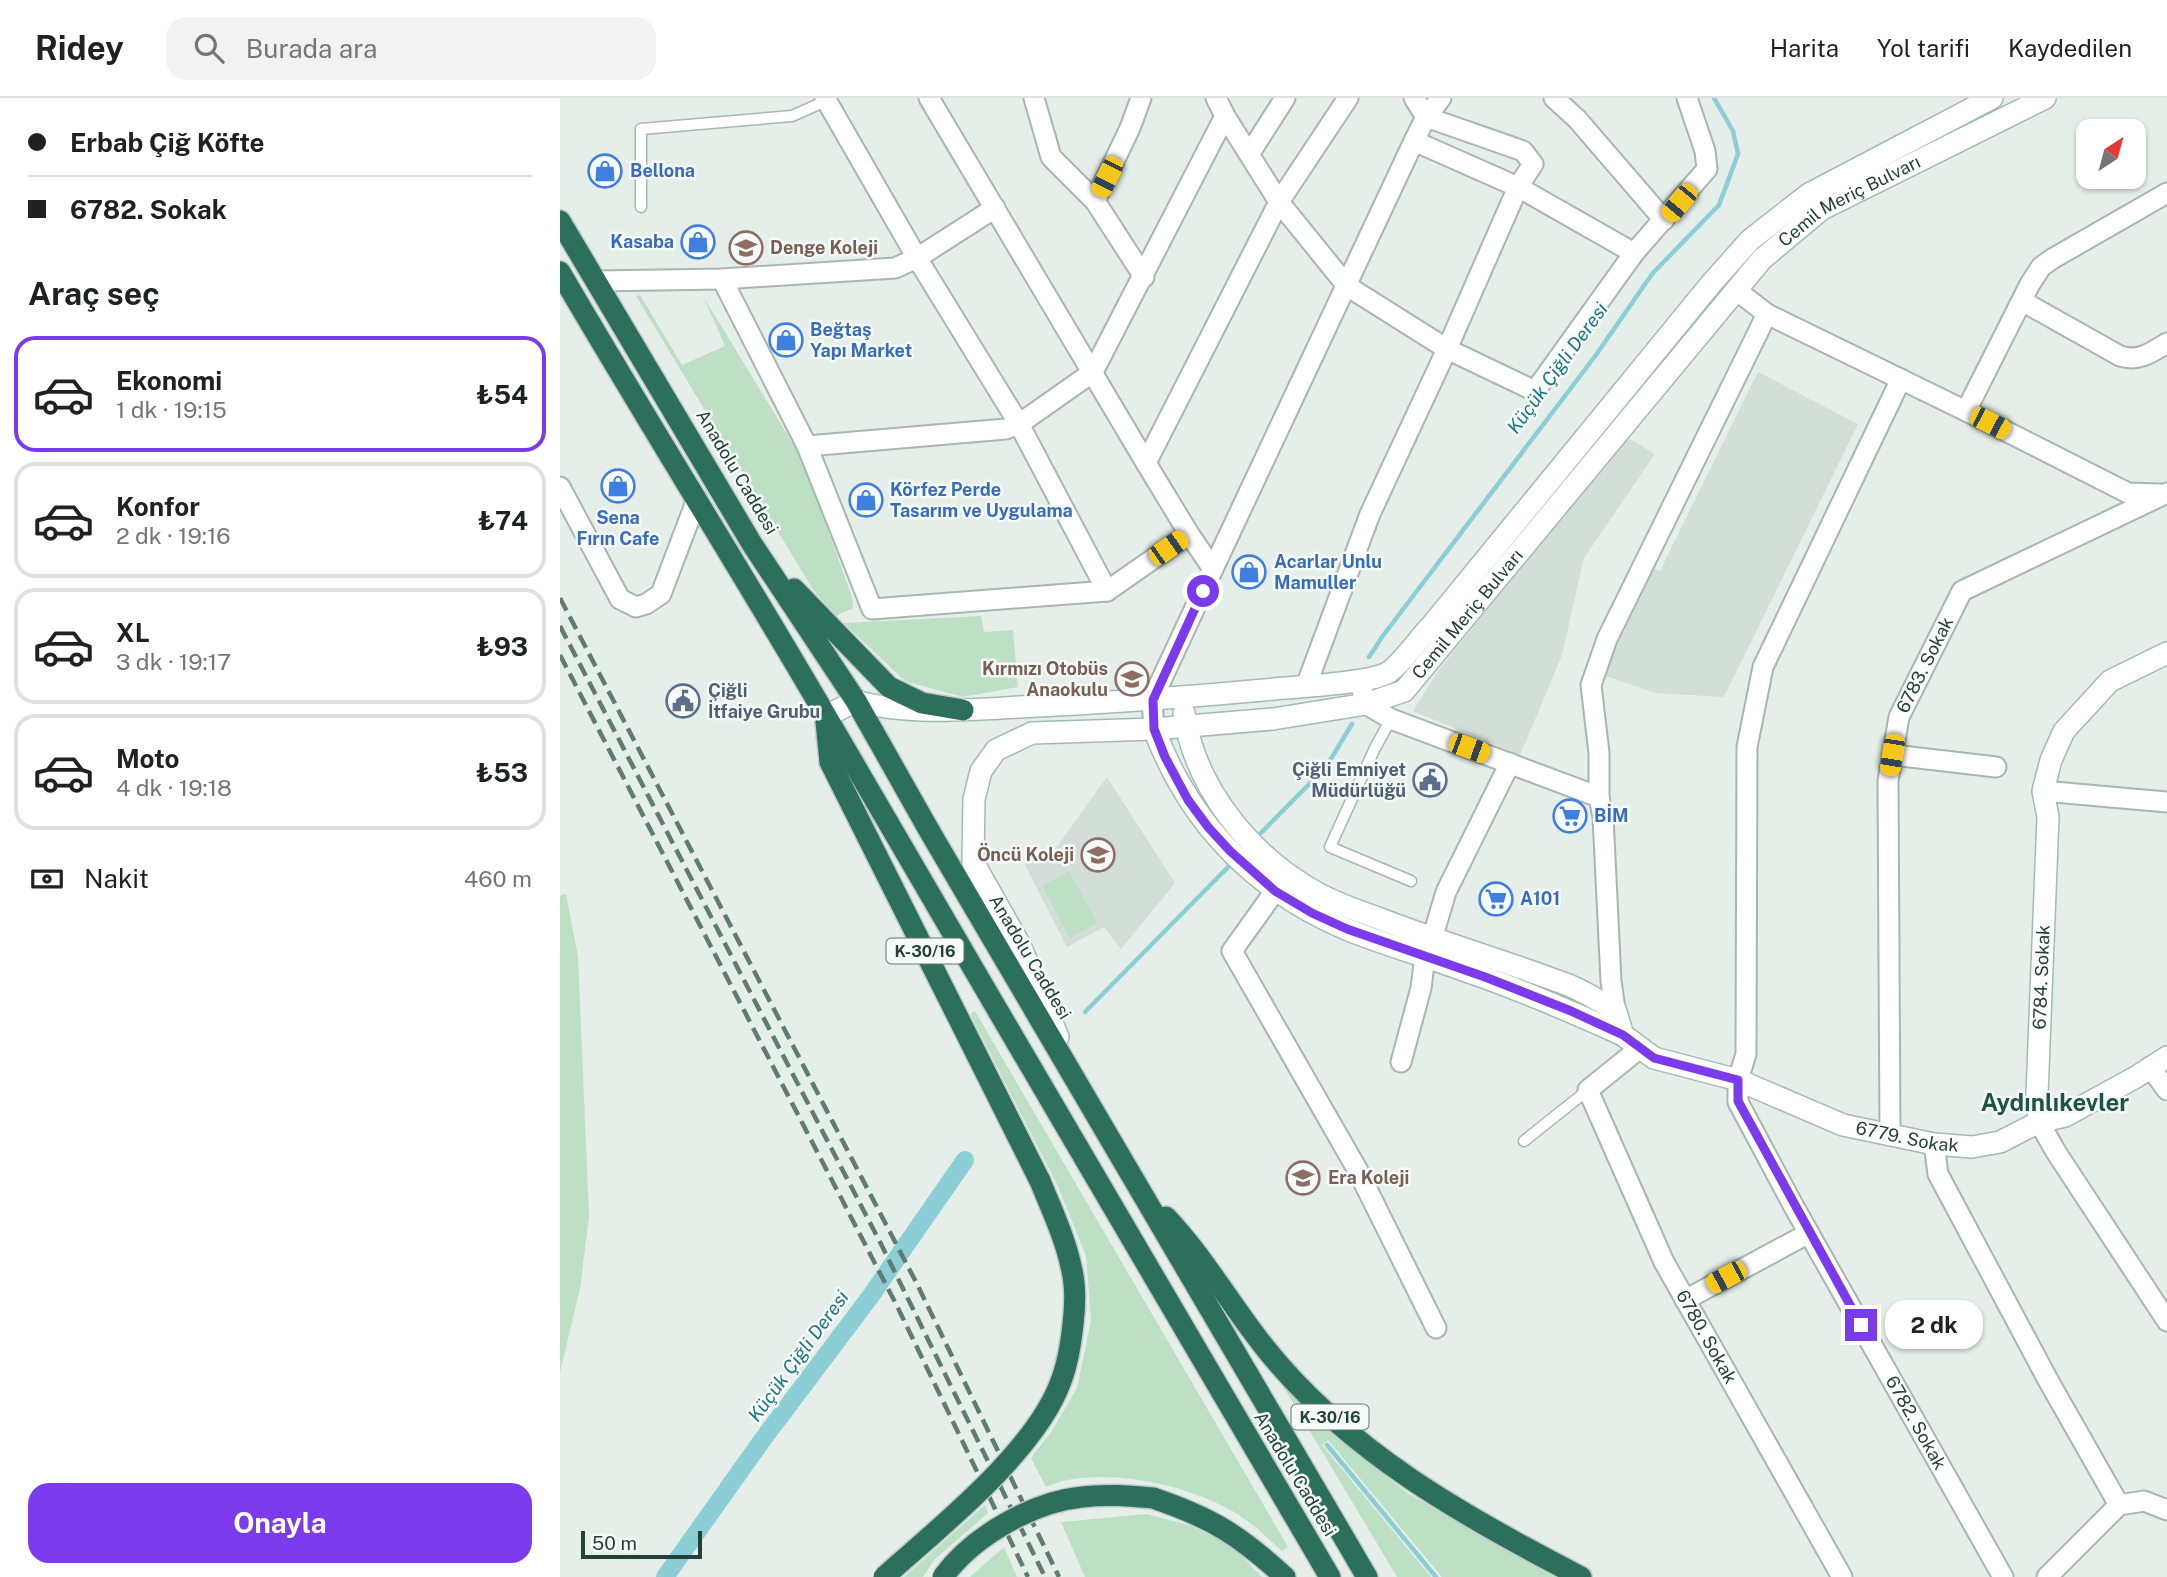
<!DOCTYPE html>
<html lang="tr">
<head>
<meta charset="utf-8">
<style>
	body { margin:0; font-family:"Public Sans",sans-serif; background:#f2f2f2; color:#202124; height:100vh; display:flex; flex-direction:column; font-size:26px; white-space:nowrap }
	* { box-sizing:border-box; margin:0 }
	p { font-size:23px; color:#757577 }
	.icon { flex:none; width:38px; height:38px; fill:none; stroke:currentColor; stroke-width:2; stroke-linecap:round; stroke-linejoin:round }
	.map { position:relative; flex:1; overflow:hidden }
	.details { display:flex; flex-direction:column; background:#fff; width:560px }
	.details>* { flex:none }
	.hud { display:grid; align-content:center; height:154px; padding:0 28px; background:#fff }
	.needle { width:46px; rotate:36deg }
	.fabs { position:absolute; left:1516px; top:21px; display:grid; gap:14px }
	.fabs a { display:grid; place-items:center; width:70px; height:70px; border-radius:14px; background:#fff; box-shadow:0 2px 5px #0004; font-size:35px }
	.scale { position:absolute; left:21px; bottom:18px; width:121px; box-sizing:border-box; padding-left:7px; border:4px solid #234137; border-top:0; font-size:19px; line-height:24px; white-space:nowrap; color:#234137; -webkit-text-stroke:5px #f6faf8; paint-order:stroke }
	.end { position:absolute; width:32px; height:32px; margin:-16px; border:9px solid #7c3aed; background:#fff; box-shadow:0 0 0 4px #fff }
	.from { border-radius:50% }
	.bubble { position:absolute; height:49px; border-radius:21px; background:#fff; box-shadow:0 2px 5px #0004; font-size:23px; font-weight:700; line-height:49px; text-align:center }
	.car { position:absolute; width:21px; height:42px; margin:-21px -10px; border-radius:9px; box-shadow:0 0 5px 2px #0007; background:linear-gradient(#f5c518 24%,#345 0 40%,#f5c518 0 76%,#345 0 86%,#f5c518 0) }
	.hud b { display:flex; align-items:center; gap:24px; height:66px; font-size:26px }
	.hud b+b { border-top:2px solid #e0e0e0 }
	.hud i { width:18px; height:18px; background:#202124 }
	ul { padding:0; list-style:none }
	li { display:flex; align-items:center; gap:21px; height:116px; margin:0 14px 10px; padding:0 14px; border:4px solid #e0e0e0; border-radius:21px }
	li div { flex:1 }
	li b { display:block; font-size:26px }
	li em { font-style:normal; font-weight:700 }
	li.active { border-color:#7c3aed }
	li>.icon { width:63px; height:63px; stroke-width:1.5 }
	h2 { padding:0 28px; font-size:32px; line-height:84px }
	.pay { display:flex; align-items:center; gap:18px; height:77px; padding:0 28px; font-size:26px }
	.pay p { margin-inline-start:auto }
	.action { display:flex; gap:14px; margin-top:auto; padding:14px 28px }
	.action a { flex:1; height:80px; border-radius:21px; background:#7c3aed; color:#fff; font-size:28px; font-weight:700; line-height:80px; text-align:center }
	header { display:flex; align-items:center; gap:42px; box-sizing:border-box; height:98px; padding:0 35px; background:#fff; border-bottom:2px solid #e0e0e0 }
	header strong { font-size:33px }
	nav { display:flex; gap:38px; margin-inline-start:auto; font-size:24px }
	.search { width:490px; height:63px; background:#f2f2f2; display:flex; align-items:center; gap:18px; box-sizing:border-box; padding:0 24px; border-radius:21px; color:#757577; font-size:26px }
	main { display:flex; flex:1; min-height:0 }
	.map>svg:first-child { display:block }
</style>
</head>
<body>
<header>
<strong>Ridey</strong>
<div class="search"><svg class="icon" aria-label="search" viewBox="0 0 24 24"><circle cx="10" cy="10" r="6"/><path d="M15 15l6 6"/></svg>Burada ara</div>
<nav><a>Harita</a><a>Yol tarifi</a><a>Kaydedilen</a></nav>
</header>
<main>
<section class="details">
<div class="hud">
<b><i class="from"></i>Erbab Çiğ Köfte</b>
<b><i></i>6782. Sokak</b>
</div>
<h2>Araç seç</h2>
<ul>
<li class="active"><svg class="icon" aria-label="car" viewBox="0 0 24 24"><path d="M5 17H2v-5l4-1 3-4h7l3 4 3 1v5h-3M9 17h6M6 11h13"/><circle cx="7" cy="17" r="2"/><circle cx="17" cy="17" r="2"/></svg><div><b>Ekonomi</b><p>1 dk · 19:15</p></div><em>₺54</em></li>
<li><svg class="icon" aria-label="car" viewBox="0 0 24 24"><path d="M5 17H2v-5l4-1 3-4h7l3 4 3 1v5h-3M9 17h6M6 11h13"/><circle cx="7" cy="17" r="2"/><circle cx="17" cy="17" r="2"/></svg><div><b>Konfor</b><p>2 dk · 19:16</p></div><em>₺74</em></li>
<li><svg class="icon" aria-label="car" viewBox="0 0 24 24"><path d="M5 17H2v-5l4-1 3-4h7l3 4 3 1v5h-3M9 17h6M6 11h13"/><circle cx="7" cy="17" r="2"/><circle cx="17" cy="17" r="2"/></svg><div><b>XL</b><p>3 dk · 19:17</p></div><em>₺93</em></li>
<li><svg class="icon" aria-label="car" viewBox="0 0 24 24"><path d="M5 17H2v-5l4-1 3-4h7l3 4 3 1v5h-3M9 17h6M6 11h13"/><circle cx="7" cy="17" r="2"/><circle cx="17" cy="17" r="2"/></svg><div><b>Moto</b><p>4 dk · 19:18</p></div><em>₺53</em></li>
</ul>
<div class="pay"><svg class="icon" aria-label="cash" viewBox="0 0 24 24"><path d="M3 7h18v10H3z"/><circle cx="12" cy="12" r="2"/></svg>Nakit<p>460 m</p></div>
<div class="action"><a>Onayla</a></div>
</section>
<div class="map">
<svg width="1607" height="1479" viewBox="0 0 1607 1479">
	<rect width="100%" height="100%" fill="#e5eee9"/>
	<g fill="#d3ded8">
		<path d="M 1198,274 L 1298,326 L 1164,599 L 1096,595 L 1046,578 L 1053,552 L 1092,470 L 1100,473 Z"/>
		<path d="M 1066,339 L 1095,356 L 1024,460 L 1002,557 L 960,657 L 853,613 L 878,573 Z"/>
		<path d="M 547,679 L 615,785 L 561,851 L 544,829 L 507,849 L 464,765 L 496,750 Z"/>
	</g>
	<g fill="#bde0c4">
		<path d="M 80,197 L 122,267 L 165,248 L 144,200 L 243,362 L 292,499 L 293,510 L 275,518 L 252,490 L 76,198 Z"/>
		<path d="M 421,518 L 424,534 L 453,532 L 458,589 L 403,599 L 345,583 L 284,525 Z"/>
		<path d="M 509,773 L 537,825 L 510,840 L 482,788 Z"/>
		<path d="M 6,796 L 18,859 L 29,1118 L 20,1191 L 0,1274 L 0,798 Z"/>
		<path d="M 415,913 L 728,1449 L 722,1453 C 710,1443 699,1431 686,1422 C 640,1388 539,1365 486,1389 L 471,1360 L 491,1334 L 517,1290 L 531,1222 L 526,1158 L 497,1086 L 410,916 Z"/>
		<path d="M 717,1278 L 760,1326 L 847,1395 L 994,1479 L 882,1479 L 768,1342 L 762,1347 L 871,1479 L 837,1479 Z"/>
		<path d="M 425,1407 L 428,1415 L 374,1462 L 363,1479 L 344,1479 Z"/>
		<path d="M 587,1416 L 629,1427 L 672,1448 L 702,1479 L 525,1479 L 501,1424 Z"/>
		<path d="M 444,1449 L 457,1479 L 410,1479 Z"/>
	</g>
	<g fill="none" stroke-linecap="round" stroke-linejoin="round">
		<g stroke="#8bced5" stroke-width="4.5">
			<path d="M 809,559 L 822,539 L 1036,257 L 1092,176 L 1159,107 L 1178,56 L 1173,33 L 1154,0"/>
			<path d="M 696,740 L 766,669 L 792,626"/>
			<path d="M 525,914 L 673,764"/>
			<path d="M 767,1347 L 876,1479"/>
		</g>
		<path stroke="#8bced5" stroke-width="18" d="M 105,1479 L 203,1341 L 310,1199 L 405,1062"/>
		<defs>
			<g id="lane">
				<path d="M 81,109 L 81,31 L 232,18 L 268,2"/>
				<path d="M 831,621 L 815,650 L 770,749 L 851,783"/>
				<path d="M 964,1043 L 1028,992"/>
			</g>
			<g id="street">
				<path d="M 265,0 L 357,160 L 459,326 L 547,493"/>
				<path d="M 369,0 L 586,365 L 629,436 L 653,471 L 592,602 L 594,631"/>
				<path d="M 474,0 L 491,59 L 535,103 L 584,179"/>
				<path d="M 656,0 L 665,18 L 719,104 L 787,188 L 887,251 L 975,293 L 1074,155 L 1147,71 L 1145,53 L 1127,0"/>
				<path d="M 994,0 L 1017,21 L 1104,122"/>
				<path d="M 854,43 L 958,89 L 1074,155"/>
				<path d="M 690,55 L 725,0"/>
				<path d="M 535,103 L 570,30 L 581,0"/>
				<path d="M 162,181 L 247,348 L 312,511 L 547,493 L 629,436"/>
				<path d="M 37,183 L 162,181 L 335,170 L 357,160 L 435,110"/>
				<path d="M 1176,192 L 1207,216 L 1406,313 L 1568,395 L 1600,396"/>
				<path d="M 1462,203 L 1560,258 C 1578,264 1591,255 1607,245"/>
				<path id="s1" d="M 1341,281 L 1203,569 L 1187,649 L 1186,956 L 1178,982 L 1178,1004 L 1233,1107 L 1443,1479"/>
				<path d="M 1406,313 L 1470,186 L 1481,169 L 1492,161 L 1607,95"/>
				<path d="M 247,348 L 446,331 L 459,326 L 533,274 L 665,18"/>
				<path d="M 586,365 L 719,104 L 788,0"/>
				<path d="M 0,389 L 60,501 L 76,509 L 86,506 L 101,496 L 137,401"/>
				<path d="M 653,471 L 854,43 L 866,19 L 881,0"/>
				<path d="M 799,582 L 806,606 L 831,621 L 1039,699 L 1043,719 L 1051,883 L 1055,911"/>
				<path d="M 746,588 L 810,416 L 887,251 L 958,89 L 973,66 L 963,53 L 866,19 L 854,0"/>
				<path d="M 1333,657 L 1436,669"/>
				<path d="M 1483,693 L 1607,704"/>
				<path d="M 1039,699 L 1039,655 L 1031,587 L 1047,541 L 1207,216"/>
				<path d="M 715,793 L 672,853 L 797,1071 L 876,1230"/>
				<path d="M 872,841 L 886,794 L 950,665"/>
				<path id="s2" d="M 1080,950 L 1028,992 L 1104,1164 L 1282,1479"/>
				<path d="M 841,964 L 861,890 L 865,858"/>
				<path d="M 1590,969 L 1607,992"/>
				<path d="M 1479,1024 L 1496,1054 L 1607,1223"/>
				<path id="s3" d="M 1330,1036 L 1328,683 L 1339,619 L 1402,493 L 1607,395"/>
				<path d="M 1374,1046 L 1378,1076 L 1488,1282 L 1559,1407"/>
				<path d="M 1125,1202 L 1249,1135"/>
				<path d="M 1487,1479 L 1559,1407 L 1584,1403 L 1607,1412"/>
			</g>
			<g id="secondary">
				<path id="s4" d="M 624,615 C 635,691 692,760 759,796 C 778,806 798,813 818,820 C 879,844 942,862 1003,885 C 1021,891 1038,903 1055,911 L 1063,937 L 1094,960 L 1178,982 L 1283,1027 L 1374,1046 L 1412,1049 L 1440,1044 L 1479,1024 L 1505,1018 L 1576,979 L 1607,959"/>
				<path d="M 266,618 L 296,603 C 346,617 408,612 459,609 C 544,605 629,599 714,591 C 737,589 813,585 829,574 C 842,565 860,539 872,527 L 1150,187 L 1190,142 L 1249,96 L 1432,0"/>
				<path d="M 594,631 C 629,724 694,792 786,831 C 825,847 866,858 906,873 C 960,891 1012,914 1063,937"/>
				<path id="s5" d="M 498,939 L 460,847 L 413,764 L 414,701 L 421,673 L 436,652 L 472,635 L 594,631 L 713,621 L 806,606 L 844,593 L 1202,161 L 1262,111 L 1485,0"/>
				<path id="s6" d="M 1479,1024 L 1477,996 L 1488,719 L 1483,693 L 1491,662 L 1504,633 L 1550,583 L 1607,555"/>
			</g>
			<g id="highway">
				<path d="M 0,123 L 192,446 L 296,603 L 370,734 L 807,1479"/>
				<path d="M 0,174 C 87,323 179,469 266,618 C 434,905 600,1193 770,1479"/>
				<path d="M 234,491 L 329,589 L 362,605 L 403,612"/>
				<path d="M 266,624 L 270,664 L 480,1083"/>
				<path d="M 606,1119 C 643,1158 669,1204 702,1246 C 785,1352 903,1418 1021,1479"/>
				<path d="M 593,1400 C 652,1420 679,1437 725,1479"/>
			</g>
		</defs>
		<use href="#lane" stroke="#a7b7b0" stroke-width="13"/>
		<use href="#street" stroke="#a7b7b0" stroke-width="23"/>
		<use href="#secondary" stroke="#a2bbb1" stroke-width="24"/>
		<use href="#highway" stroke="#c1cac7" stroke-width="24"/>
		<use href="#lane" stroke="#fff" stroke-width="10"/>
		<use href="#street" stroke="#fff" stroke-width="19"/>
		<use href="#secondary" stroke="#fff" stroke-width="21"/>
		<use href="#highway" stroke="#2d6f5d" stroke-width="21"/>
		<g stroke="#5e7c72" stroke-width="4.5" stroke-dasharray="14 7" stroke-linecap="butt">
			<path d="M 0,500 L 357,1186 L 499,1479"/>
			<path d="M 0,528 L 321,1146 L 485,1479"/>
			<path d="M 0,557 L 337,1208 L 468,1479"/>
		</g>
		<defs>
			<g id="highway-bridge">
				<path d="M 324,1479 C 380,1429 476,1353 501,1283 C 508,1265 511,1245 513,1226 C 515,1209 516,1190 512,1173 C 506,1142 492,1112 480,1083"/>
				<path d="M 383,1479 C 412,1439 472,1404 522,1399 C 546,1396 569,1398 593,1400"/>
			</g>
		</defs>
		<use href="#highway-bridge" stroke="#c1cac7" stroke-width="24" stroke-linecap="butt"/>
		<use href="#highway-bridge" stroke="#2d6f5d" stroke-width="21"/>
	</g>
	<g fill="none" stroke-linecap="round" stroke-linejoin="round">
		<path stroke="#7c3aed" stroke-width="9" d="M 643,493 L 593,602 L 594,631 L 605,659 L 628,702 L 648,729 L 670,753 L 715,793 L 752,815 L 787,831 L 925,879 L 1011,913 L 1063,937 L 1094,960 L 1178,982 L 1178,1003 L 1301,1227"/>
	</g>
	<defs>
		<symbol id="shop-ring" viewBox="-11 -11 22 22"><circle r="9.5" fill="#f6faf8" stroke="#3f7fe0" stroke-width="1.5"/><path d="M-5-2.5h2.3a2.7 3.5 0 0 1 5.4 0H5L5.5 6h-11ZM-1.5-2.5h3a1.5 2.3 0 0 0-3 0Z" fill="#3f7fe0"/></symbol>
		<symbol id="school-ring" viewBox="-11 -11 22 22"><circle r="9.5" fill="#f6faf8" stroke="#8d6e63" stroke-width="1.5"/><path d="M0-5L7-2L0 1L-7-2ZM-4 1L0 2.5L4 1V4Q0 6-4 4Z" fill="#8d6e63"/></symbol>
		<symbol id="civic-ring" viewBox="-11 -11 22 22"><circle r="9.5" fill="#f6faf8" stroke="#5c6f8a" stroke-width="1.5"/><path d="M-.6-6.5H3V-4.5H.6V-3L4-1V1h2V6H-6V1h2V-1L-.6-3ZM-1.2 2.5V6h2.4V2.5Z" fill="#5c6f8a"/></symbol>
		<symbol id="supermarket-ring" viewBox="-11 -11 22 22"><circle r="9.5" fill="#f6faf8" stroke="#3f7fe0" stroke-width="1.5"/><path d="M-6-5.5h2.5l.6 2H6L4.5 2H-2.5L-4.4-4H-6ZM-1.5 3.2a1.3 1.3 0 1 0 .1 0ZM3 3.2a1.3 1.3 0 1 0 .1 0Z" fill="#3f7fe0"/></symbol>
	</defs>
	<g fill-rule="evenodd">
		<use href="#shop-ring" x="26" y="54" width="38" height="38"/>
		<use href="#shop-ring" x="119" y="125" width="38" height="38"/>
		<use href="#school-ring" x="167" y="131" width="38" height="38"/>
		<use href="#shop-ring" x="207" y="223" width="38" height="38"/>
		<use href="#shop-ring" x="39" y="369" width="38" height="38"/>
		<use href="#shop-ring" x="287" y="383" width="38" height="38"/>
		<use href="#shop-ring" x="670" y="455" width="38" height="38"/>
		<use href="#school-ring" x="553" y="562" width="38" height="38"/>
		<use href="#civic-ring" x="104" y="584" width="38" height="38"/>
		<use href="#civic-ring" x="851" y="663" width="38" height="38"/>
		<use href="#supermarket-ring" x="991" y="699" width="38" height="38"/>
		<use href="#school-ring" x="519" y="738" width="38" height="38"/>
		<use href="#supermarket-ring" x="917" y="782" width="38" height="38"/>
		<use href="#school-ring" x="724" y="1061" width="38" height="38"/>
	</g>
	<g text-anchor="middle" stroke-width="5" stroke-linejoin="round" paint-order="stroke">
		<g fill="#f6faf8" stroke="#627871" stroke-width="2">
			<rect x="326.5" y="840.5" width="77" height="25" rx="5"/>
			<rect x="731.5" y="1306.5" width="77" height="25" rx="5"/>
		</g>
		<g font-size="16" font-weight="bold" fill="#234137">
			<text x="365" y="859">K-30/16</text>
			<text x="770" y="1325">K-30/16</text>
		</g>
		<g font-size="18" font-weight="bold" fill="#366cbe" stroke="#f6faf8" text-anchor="start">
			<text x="70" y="79">Bellona</text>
			<text x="114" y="150" text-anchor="end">Kasaba</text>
			<text x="250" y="238">Beğtaş<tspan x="250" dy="21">Yapı Market</tspan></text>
			<text x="330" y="398">Körfez Perde<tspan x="330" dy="21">Tasarım ve Uygulama</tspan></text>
			<text x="58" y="426" text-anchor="middle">Sena<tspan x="58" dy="21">Fırın Cafe</tspan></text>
			<text x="714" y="470">Acarlar Unlu<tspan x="714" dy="21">Mamuller</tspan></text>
			<text x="1034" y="724">BİM</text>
			<text x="960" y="807">A101</text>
		</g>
		<g font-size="18" fill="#234137" stroke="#f6faf8">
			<text dy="6" stroke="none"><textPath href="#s5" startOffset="1395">Cemil Meriç Bulvarı</textPath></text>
			<text transform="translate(177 374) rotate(59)" y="6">Anadolu Caddesi</text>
			<text dy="6" stroke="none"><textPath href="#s5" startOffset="828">Cemil Meriç Bulvarı</textPath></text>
			<text dy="6" stroke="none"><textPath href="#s3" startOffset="476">6783. Sokak</textPath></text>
			<text transform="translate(470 859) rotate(59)" y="6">Anadolu Caddesi</text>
			<text dy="6" stroke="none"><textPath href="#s6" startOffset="145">6784. Sokak</textPath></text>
			<text dy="6" stroke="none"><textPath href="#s4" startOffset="884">6779. Sokak</textPath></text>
			<text dy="6" stroke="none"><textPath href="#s2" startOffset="341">6780. Sokak</textPath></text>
			<text dy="6" stroke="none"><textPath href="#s1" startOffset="1124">6782. Sokak</textPath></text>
			<text transform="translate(735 1376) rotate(59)" y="6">Anadolu Caddesi</text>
		</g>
		<g font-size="18" font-weight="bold" fill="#785e54" stroke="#f6faf8" text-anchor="start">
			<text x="210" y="156">Denge Koleji</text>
			<text x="548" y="577" text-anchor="end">Kırmızı Otobüs<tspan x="548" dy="21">Anaokulu</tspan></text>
			<text x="514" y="763" text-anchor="end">Öncü Koleji</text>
			<text x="768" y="1086">Era Koleji</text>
		</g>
		<g font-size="18" font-weight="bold" fill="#4e5e75" stroke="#f6faf8" text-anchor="start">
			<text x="148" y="599">Çiğli<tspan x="148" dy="21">İtfaiye Grubu</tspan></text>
			<text x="846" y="678" text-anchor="end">Çiğli Emniyet<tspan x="846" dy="21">Müdürlüğü</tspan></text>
		</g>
		<g font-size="19" font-style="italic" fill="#1a7580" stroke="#f6faf8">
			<text transform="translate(997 270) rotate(-54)" y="7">Küçük Çiğli Deresi</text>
			<text transform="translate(238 1258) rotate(-54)" y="7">Küçük Çiğli Deresi</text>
		</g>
		<g font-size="24" font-weight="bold" fill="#1e5444" stroke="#f6faf8">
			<text x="1495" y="1013">Aydınlıkevler</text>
		</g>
	</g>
</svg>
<div class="fabs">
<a><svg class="needle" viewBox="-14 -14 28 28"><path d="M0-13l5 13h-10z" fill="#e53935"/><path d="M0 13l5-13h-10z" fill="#757577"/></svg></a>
</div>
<div class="scale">50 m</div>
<i class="end from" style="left:643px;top:493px"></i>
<i class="end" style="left:1301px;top:1227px"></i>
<div class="bubble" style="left:1325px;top:1202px;width:98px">2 dk</div>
<i class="car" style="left:547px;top:79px;rotate:206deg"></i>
<i class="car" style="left:1119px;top:105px;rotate:220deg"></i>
<i class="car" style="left:1430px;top:325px;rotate:117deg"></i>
<i class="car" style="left:608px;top:450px;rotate:55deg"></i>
<i class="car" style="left:909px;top:650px;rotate:110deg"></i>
<i class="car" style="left:1332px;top:657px;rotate:189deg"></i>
<i class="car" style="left:1166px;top:1179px;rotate:242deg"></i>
</div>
</main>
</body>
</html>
